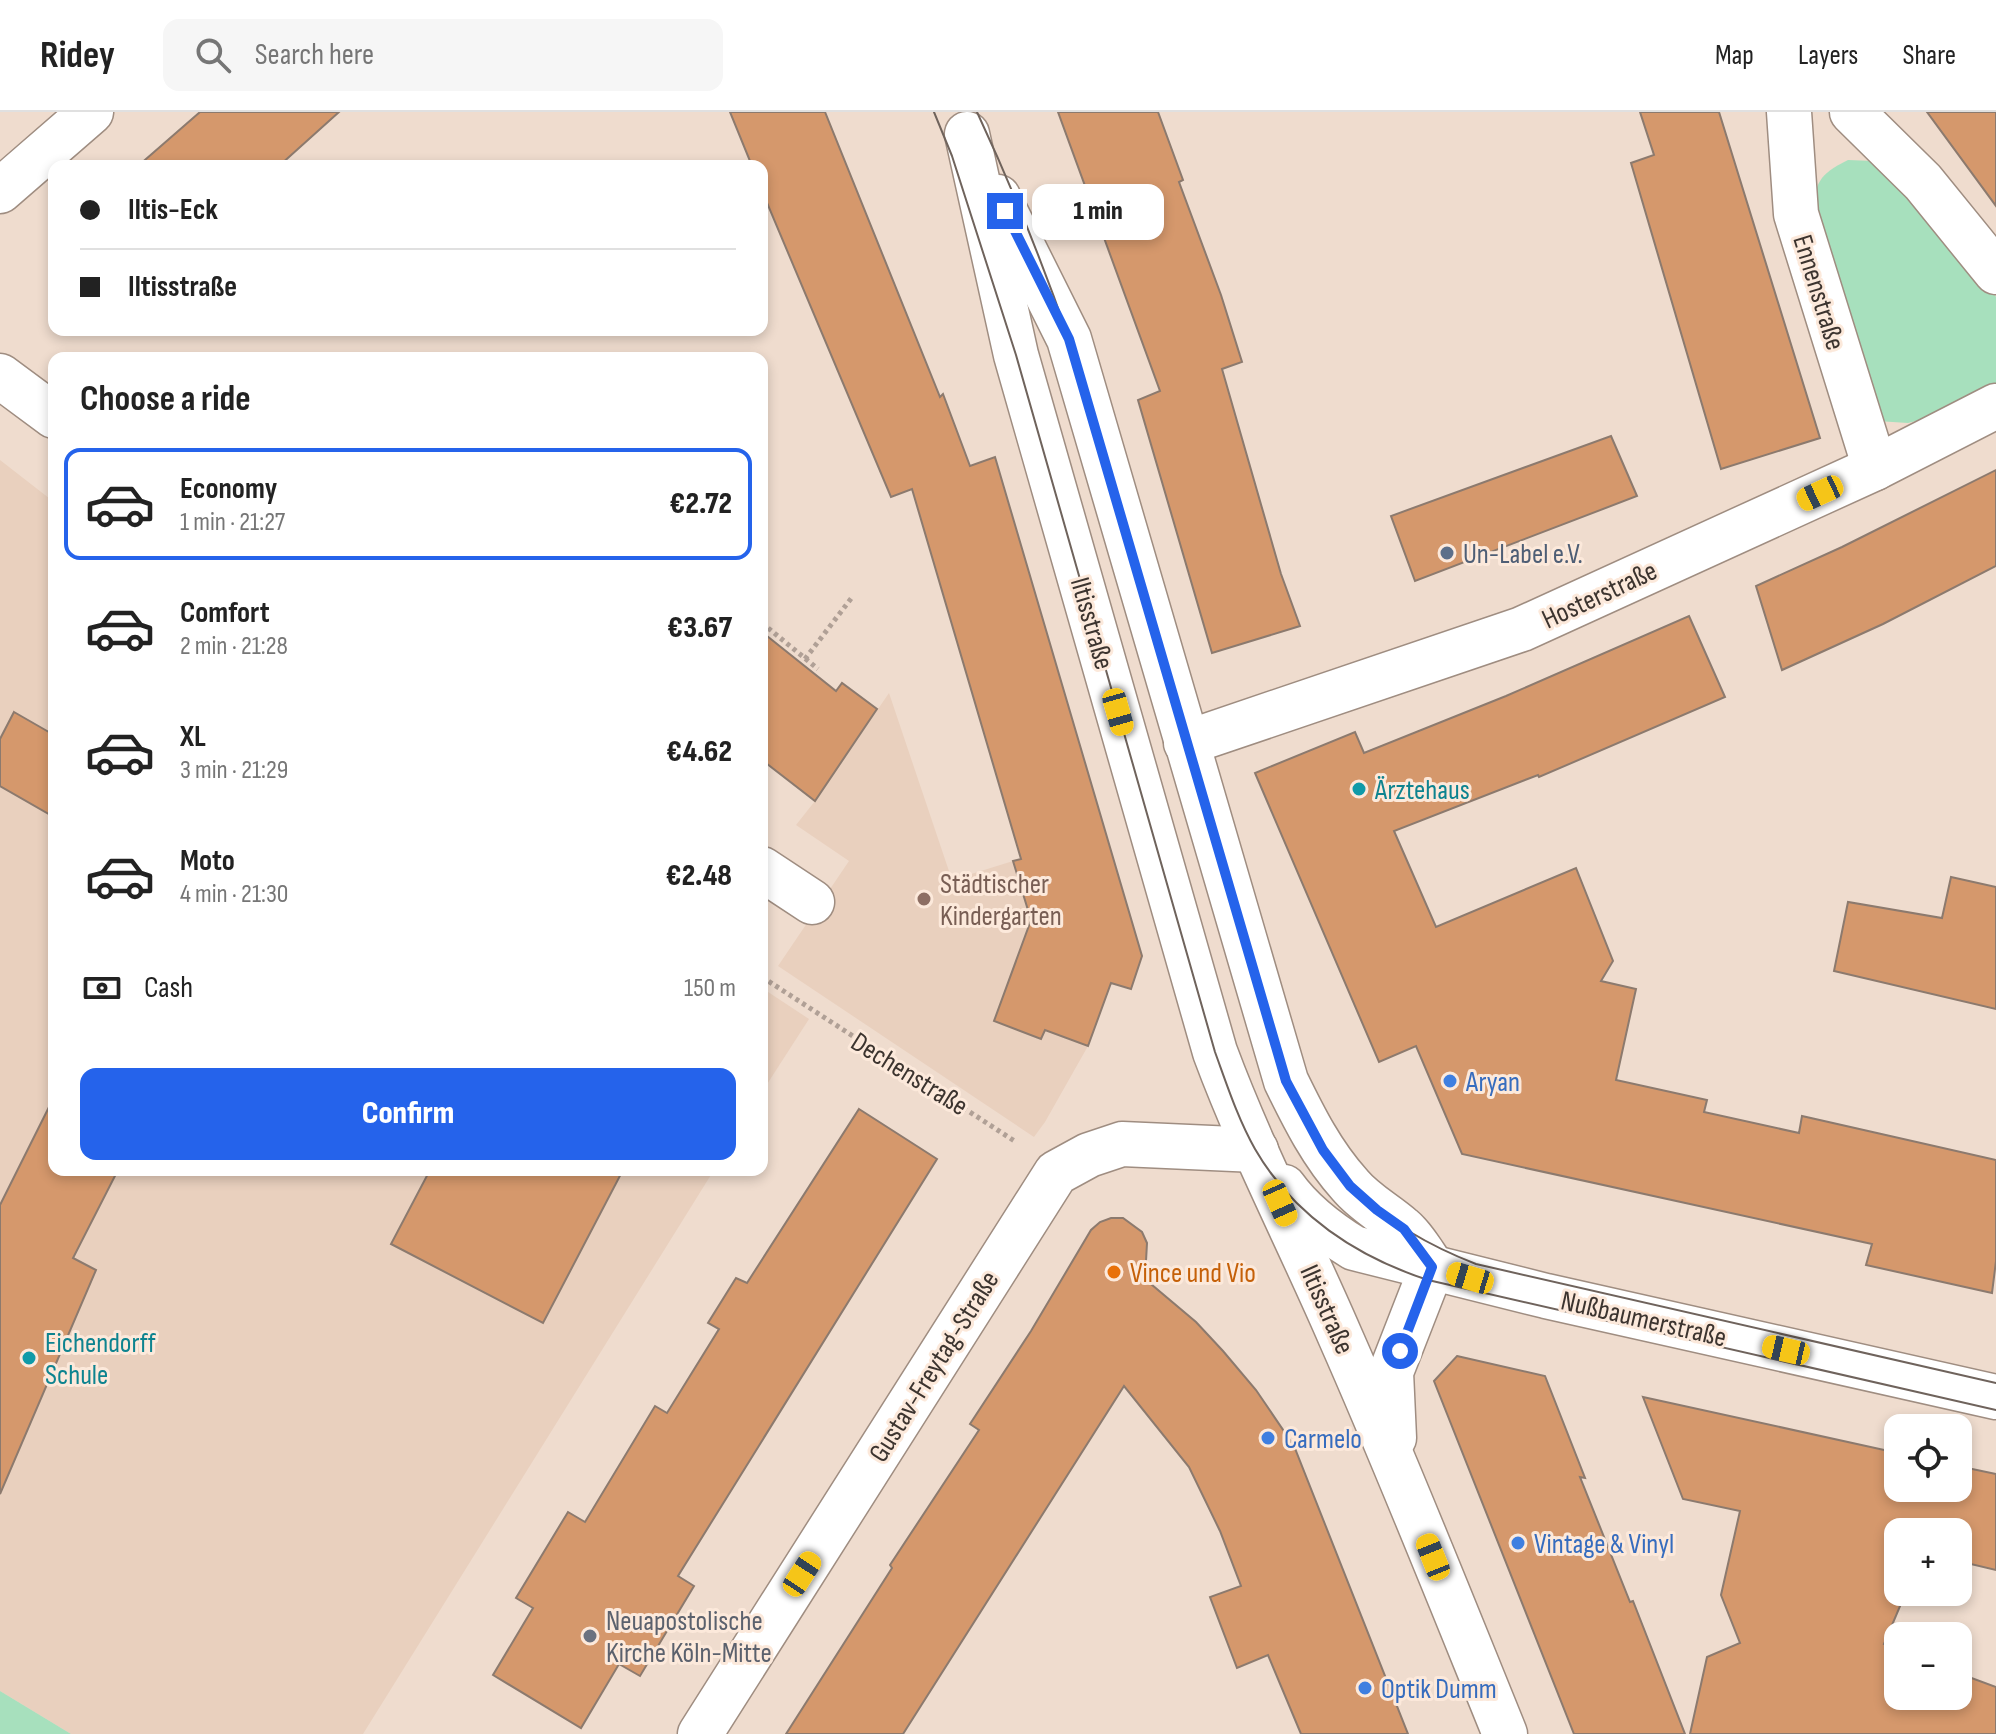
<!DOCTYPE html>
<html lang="en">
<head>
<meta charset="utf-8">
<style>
	body { margin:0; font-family:"Sofia Sans Condensed",sans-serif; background:#f6f6f6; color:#222; height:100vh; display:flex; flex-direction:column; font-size:30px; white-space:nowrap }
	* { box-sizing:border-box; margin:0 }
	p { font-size:26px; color:#767676 }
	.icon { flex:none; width:44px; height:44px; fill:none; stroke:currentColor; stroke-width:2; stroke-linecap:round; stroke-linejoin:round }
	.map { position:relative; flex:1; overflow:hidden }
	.panel { position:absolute; left:48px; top:240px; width:720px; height:824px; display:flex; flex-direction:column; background:#fff; border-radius:16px; box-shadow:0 4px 12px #0003 }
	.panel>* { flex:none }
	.guide { position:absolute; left:48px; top:48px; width:720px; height:176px; border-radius:16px; box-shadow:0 4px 12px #0003; display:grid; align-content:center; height:176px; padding:0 32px; background:#fff }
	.fabs { position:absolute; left:1884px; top:1302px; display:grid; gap:16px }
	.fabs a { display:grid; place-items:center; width:88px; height:88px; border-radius:16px; background:#fff; box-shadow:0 4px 12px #0003; font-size:40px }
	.end { position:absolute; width:36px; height:36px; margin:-18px; border:10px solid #2563eb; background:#fff; box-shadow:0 0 0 4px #fff }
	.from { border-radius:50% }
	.bubble { position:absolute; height:56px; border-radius:16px; background:#fff; box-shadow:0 4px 12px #0003; font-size:26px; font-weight:800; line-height:56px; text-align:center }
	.car { position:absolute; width:24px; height:48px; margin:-24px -12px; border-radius:10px; box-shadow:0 0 6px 2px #0007; background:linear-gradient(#f5c518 24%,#345 0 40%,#f5c518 0 76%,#345 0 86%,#f5c518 0) }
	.guide b { display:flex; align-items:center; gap:28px; height:76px; font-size:30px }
	.guide b+b { border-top:2px solid #e0e0e0 }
	.guide i { width:20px; height:20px; background:#222 }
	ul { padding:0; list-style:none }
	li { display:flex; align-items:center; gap:24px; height:112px; margin:0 16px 12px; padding:0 16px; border:4px solid transparent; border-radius:16px }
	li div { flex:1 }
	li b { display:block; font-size:30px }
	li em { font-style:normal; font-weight:800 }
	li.current { border-color:#2563eb }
	li>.icon { width:72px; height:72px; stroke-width:1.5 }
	h2 { padding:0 32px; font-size:36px; line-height:96px }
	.pay { display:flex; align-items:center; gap:20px; height:88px; padding:0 32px; font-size:30px }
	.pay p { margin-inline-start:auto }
	.action { display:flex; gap:16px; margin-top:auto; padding:16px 32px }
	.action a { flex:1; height:92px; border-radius:16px; background:#2563eb; color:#fff; font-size:32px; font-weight:800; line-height:92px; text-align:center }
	header { display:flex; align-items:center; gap:48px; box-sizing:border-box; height:112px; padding:0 40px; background:#fff; border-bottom:2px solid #e0e0e0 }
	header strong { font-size:38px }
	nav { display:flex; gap:44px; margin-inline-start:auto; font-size:28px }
	.search { width:560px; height:72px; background:#f6f6f6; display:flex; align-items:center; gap:20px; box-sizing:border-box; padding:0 28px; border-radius:16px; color:#767676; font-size:30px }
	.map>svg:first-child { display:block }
</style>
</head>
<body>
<header>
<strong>Ridey</strong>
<div class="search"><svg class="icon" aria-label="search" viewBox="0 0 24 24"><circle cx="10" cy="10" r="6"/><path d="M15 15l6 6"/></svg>Search here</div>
<nav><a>Map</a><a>Layers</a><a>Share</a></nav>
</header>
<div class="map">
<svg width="1996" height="1622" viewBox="0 0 1996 1622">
	<rect width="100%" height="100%" fill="#efdcce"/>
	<g fill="#e9d0be">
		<path d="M 0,348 L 54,390 L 54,1058 L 714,1058 L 363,1622 L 71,1622 L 0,1579 Z"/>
		<path d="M 889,581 L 952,768 L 1013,749 L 1031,808 L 994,909 L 1040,927 L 1045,918 L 1088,934 L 1045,1010 L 1034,1025 L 778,854 L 849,749 L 796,713 L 815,689 Z"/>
		<path d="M 762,876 L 809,907 L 762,980 Z"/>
	</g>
	<g fill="#a7e0bd">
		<path d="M 1848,48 L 1873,49 L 1965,139 L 1996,185 L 1996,271 L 1954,299 L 1908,311 L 1877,309 L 1812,102 C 1816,70 1818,63 1848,48 Z"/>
		<path d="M 0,1579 L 71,1622 L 0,1622 Z"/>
	</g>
	<g fill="#d5986c" stroke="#8c7a6e" stroke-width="2">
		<path d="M 200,0 L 339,0 L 279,54 L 138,54 Z"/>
		<path d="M 730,0 L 825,0 L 940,285 L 943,282 L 970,354 L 995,345 L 1142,844 L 1131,877 L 1111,871 L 1088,934 L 1045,918 L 1041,927 L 994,909 L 1031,808 L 1013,749 L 1021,747 L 912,377 L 891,385 L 762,79 L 762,54 L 752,54 Z"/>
		<path d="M 1058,0 L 1158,0 L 1183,68 L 1179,70 L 1221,183 L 1242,250 L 1222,257 L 1281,462 L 1300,514 L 1212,541 L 1138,288 L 1160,279 Z"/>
		<path d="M 1640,0 L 1719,0 L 1820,326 L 1721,357 L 1631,51 L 1654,43 Z"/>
		<path d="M 1927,0 L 1996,0 L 1996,94 Z"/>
		<path d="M 1611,324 L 1637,384 L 1415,469 L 1391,404 Z"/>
		<path d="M 1996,358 L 1996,454 L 1883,512 L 1782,558 L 1756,474 L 1842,435 Z"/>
		<path d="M 1689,504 L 1725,585 L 1539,665 L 1538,663 L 1394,719 L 1436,815 L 1576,756 L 1613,849 L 1601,869 L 1636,877 L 1616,968 L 1707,988 L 1704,1000 L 1799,1021 L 1802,1004 L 1996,1048 L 1996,1149 L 1992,1181 L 1866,1153 L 1872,1132 L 1462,1042 L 1416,934 L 1379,950 L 1255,661 L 1355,620 L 1364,641 L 1506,584 Z"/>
		<path d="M 762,520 L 836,579 L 842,571 L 877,597 L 815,689 L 762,648 Z"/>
		<path d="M 14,600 L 54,623 L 54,705 L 0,674 L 0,627 Z"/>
		<path d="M 1951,765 L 1996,775 L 1996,897 L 1834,859 L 1848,790 L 1942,806 Z"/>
		<path d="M 54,985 L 54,1058 L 118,1058 L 73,1146 L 96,1158 L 0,1382 L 0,1093 Z"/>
		<path d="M 859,997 L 937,1047 L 678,1464 L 694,1474 L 640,1564 L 619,1552 L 581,1616 L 493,1563 L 533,1496 L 516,1486 L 568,1400 L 585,1410 L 655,1294 L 667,1301 L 719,1217 L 708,1211 L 736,1166 L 747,1171 Z"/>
		<path d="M 430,1058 L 623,1058 L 543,1211 L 391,1132 Z"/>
		<path d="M 1111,1106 L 1123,1106 L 1142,1120 L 1147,1131 L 1145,1167 L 1196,1210 L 1223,1239 L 1256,1278 L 1294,1334 L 1408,1622 L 1301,1622 L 1268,1543 L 1237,1556 L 1210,1485 L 1241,1474 L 1220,1419 L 1189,1355 L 1124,1274 L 903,1622 L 786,1622 L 892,1456 L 890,1453 L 979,1318 L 970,1312 L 1031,1219 L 1091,1118 L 1100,1110 Z"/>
		<path d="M 1457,1244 L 1545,1264 L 1585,1366 L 1580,1365 L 1630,1490 L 1633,1489 L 1685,1622 L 1574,1622 L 1434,1269 Z"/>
		<path d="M 1643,1285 L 1898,1341 L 1898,1376 L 1958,1376 L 1958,1354 L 1996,1362 L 1996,1458 L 1958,1449 L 1958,1420 L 1898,1420 L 1898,1480 L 1906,1480 L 1884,1532 L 1898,1538 L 1898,1584 L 1958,1584 L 1958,1561 L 1996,1575 L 1996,1622 L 1690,1622 L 1707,1545 L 1740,1531 L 1721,1483 L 1740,1399 L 1683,1387 Z"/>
	</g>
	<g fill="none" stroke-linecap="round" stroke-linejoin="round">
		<defs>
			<g id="minor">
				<path d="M 1789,0 L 1796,102 L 1875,356"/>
				<path d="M 1852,0 L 1923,70 L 1996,160"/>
				<path d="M 967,22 L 1016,243 L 1215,940 C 1251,1037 1299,1129 1340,1224 C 1398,1355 1451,1489 1505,1622"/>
				<path d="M 0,79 L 91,0"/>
				<path d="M 998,85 L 1069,227 L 1286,969 C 1304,1006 1322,1042 1350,1073 C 1365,1091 1385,1101 1402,1116 C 1414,1126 1423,1142 1432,1155"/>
				<path d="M 0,264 L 54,304"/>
				<path d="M 1186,631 L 1522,517 L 1875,356 L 1996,294"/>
				<path d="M 762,757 L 812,790"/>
				<path d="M 1284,1075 C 1302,1100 1328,1120 1354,1136 L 1546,1184 L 1996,1285"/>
				<path d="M 1394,1326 L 1391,1260 L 1432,1155"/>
				<path d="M 700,1622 L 1056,1061 L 1089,1043 L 1122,1032 L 1256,1038"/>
			</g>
		</defs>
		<use href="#minor" stroke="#9f8d81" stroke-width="47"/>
		<g stroke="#b0a096" stroke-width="5" stroke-dasharray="4 4" stroke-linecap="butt">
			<path d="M 762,511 L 818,557"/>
			<path d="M 805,547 L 853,484"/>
			<path d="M 762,865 L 1016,1030"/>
		</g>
		<use href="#minor" stroke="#fff" stroke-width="44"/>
		<g stroke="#6f635c" stroke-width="2">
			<path d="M 934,0 L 952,44 L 1016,243 L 1215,940 C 1227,973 1238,1007 1255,1037 C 1293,1103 1357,1145 1428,1168 L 1996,1298"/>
			<path d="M 977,0 C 1012,75 1042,149 1069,227 L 1286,969 C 1331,1065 1376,1113 1476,1152 L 1996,1271"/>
		</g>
	</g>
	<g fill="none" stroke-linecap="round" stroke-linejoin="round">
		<path stroke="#2563eb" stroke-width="10" d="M 1005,99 L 1069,227 L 1286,969 L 1323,1038 L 1350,1074 L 1377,1098 L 1404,1117 L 1432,1155 L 1400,1239"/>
	</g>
	<circle fill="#5c6f8a" stroke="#fce9db" stroke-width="3" cx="1447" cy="441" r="8"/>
	<g fill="#0f9aa8" stroke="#fce9db" stroke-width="3">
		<circle cx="1359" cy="677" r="8"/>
		<circle cx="29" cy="1246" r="8"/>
	</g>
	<circle fill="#8d6e63" stroke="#fce9db" stroke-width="3" cx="924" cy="787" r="8"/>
	<g fill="#3f7fe0" stroke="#fce9db" stroke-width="3">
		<circle cx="1450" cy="969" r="8"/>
		<circle cx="1268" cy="1326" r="8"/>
		<circle cx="1518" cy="1431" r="8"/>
		<circle cx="1365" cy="1576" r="8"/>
	</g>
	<circle fill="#e8710a" stroke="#fce9db" stroke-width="3" cx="1114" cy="1160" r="8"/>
	<circle fill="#6b7280" stroke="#fce9db" stroke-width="3" cx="590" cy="1524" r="8"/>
	<g text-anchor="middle" stroke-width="6" stroke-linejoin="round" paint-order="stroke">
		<g font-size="28" fill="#3c342f" stroke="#fce9db">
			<text transform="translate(1820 180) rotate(73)" y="10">Ennenstraße</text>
			<text transform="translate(1599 482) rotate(-25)" y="10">Hosterstraße</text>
			<text transform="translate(1093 511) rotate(74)" y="10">Iltisstraße</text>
			<text transform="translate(910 961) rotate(32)" y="10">Dechenstraße</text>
			<text transform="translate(1328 1197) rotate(66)" y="10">Iltisstraße</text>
			<text transform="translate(1644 1206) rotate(13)" y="10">Nußbaumerstraße</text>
			<text transform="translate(933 1254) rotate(-58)" y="10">Gustav-Freytag-Straße</text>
		</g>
		<g font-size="28" fill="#4e5e75" stroke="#fce9db" text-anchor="start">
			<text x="1463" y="451">Un-Label e.V.</text>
		</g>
		<g font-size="28" fill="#0d838f" stroke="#fce9db" text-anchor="start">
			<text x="1375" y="687">Ärztehaus</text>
			<text x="45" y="1240">Eichendorff<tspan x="45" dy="32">Schule</tspan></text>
		</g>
		<g font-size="28" fill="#785e54" stroke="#fce9db" text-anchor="start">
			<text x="940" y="781">Städtischer<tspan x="940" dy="32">Kindergarten</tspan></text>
		</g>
		<g font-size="28" fill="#366cbe" stroke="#fce9db" text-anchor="start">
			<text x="1466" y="979">Aryan</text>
			<text x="1284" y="1336">Carmelo</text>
			<text x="1534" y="1441">Vintage &amp; Vinyl</text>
			<text x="1381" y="1586">Optik Dumm</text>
		</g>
		<g font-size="28" fill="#c56008" stroke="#fce9db" text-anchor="start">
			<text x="1130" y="1170">Vince und Vio</text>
		</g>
		<g font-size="28" fill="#5b616d" stroke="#fce9db" text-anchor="start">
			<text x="606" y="1518">Neuapostolische<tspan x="606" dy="32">Kirche Köln-Mitte</tspan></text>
		</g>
	</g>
</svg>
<div class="fabs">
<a><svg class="icon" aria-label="locate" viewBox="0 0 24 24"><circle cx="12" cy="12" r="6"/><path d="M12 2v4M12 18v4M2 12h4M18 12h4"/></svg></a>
<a>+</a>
<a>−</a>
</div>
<i class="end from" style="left:1400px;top:1239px"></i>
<i class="end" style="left:1005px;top:99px"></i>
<div class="bubble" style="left:1032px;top:72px;width:132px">1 min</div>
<i class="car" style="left:1820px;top:381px;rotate:245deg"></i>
<i class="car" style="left:1118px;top:600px;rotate:164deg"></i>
<i class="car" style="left:1280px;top:1091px;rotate:156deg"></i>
<i class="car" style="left:1470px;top:1166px;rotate:287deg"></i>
<i class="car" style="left:1786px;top:1238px;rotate:283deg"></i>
<i class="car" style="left:1433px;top:1445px;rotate:338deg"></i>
<i class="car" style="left:802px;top:1462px;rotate:33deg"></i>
<div class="guide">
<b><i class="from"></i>Iltis-Eck</b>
<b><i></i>Iltisstraße</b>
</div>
<section class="panel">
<h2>Choose a ride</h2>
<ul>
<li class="current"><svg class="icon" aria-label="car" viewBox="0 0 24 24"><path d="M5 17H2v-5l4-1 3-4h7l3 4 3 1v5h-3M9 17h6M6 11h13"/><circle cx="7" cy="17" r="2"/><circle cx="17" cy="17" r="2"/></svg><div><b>Economy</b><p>1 min · 21:27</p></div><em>€2.72</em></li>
<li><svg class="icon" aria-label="car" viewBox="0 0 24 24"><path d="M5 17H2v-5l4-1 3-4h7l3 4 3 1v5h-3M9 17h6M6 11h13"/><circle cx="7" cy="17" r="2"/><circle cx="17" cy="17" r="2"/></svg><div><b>Comfort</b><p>2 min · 21:28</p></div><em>€3.67</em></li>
<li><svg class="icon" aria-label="car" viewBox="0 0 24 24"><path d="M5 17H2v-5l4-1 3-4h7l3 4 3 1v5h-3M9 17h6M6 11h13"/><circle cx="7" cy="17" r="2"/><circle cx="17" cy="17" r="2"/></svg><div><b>XL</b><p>3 min · 21:29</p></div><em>€4.62</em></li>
<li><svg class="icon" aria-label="car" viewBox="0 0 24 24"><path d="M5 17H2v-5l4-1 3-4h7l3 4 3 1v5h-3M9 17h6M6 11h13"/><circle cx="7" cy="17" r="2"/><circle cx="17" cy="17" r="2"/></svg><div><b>Moto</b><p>4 min · 21:30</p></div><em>€2.48</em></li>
</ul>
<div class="pay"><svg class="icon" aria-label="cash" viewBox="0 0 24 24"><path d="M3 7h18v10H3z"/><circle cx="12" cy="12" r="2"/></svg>Cash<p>150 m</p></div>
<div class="action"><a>Confirm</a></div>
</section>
</div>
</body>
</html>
